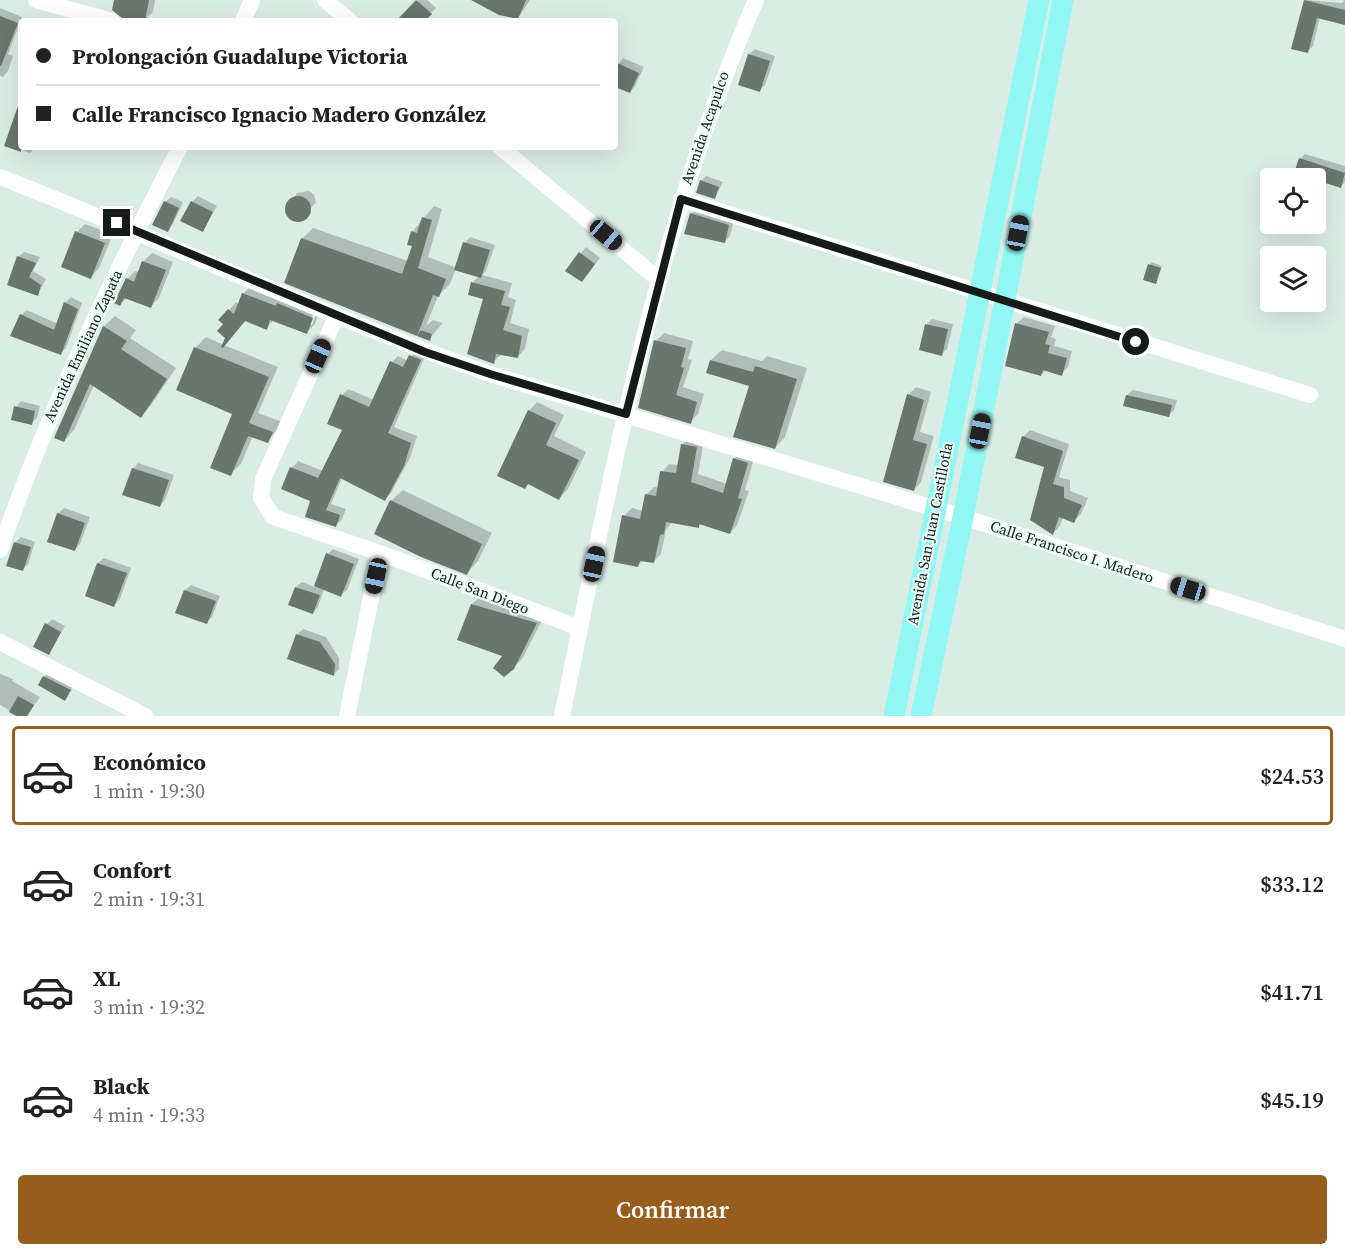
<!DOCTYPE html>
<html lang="es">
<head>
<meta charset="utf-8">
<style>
	body { margin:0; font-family:"Source Serif 4",serif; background:#f6f6f6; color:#222; height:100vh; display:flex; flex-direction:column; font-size:22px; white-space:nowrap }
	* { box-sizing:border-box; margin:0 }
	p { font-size:20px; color:#767676 }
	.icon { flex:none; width:33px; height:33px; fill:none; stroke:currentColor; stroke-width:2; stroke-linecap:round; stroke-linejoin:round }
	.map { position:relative; height:716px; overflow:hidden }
	.details { display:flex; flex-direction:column; background:#fff; flex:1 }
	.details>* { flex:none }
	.banner { position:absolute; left:18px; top:18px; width:600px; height:132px; border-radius:6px; box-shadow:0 6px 24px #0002; display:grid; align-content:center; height:132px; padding:0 18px; background:#fff }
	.fabs { position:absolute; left:1260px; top:168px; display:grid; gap:12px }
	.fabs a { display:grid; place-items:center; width:66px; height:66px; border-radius:6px; background:#fff; box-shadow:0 6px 24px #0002; font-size:30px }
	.end { position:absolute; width:27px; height:27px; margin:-14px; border:8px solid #141b18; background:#fff; box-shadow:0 0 0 3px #fff }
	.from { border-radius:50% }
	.car { position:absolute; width:18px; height:36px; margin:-18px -9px; border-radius:8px; box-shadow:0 0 4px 2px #0007; background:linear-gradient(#222 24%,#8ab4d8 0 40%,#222 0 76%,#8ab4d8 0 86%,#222 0) }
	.banner b { display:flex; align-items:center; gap:21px; height:57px; font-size:22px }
	.banner b+b { border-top:2px solid #e0e0e0 }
	.banner i { width:15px; height:15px; background:#222 }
	ul { padding:10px 0 0; list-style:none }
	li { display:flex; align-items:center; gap:18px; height:99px; margin:0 12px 9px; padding:0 6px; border:3px solid transparent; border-radius:6px }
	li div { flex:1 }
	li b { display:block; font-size:22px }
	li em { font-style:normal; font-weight:600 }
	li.on { border-color:#975d1c }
	li>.icon { width:54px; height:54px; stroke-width:1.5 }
	.button { display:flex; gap:12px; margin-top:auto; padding:12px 18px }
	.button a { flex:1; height:69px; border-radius:6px; background:#975d1c; color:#fff; font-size:24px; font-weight:600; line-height:69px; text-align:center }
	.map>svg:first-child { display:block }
</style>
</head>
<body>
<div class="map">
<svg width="1345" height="716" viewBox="0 0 1345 716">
	<rect width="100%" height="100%" fill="#daede5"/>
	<g fill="#0003" fill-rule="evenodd">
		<path d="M 116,0 L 155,0 L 153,12 L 144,21 L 123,17 Z"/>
		<path d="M 418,0 L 427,0 L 436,8 L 423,21 L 398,21 Z"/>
		<path d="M 479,0 L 530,0 L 518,18 Z"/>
		<path d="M 1306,0 L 1342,3 L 1345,0 L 1345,24 L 1320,17 L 1313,46 L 1307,52 Z"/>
		<path d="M 0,8 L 22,17 L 8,54 L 13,56 L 8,71 L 3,77 L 0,76 Z"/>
		<path d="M 755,49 L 775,56 L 765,85 L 759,91 L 749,54 Z"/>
		<path d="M 623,58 L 644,67 L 635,86 L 630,92 L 615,86 L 615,70 Z"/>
		<path d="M 21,106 L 21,147 L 36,147 L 30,153 L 6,145 Z"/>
		<path d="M 1305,154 L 1345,166 L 1345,182 L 1341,186 L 1300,159 Z"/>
		<path d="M 706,176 L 723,182 L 715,197 L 701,181 Z"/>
		<path d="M 309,191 L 314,195 L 316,202 L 300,221 L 290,216 L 287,209 L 297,193 Z"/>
		<path d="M 198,196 L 217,206 L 203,230 L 192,202 Z"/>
		<path d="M 171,197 L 183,202 L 173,224 L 168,230 L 165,202 Z"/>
		<path d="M 434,206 L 442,209 L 428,257 L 457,268 L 465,243 L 470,237 L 495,245 L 486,271 L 482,275 L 512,283 L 508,297 L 516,300 L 510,323 L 529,329 L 525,349 L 517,357 L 501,355 L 493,362 L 485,298 L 470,294 L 473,282 L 479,276 L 456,268 L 450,284 L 438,296 L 426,326 L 433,320 L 443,323 L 429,339 L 419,335 L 422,328 L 416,334 L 302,239 L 313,228 L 408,261 L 414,245 L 412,232 Z"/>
		<path d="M 697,208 L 734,220 L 730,236 L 725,241 L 691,214 Z"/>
		<path d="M 85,224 L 113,234 L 99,268 L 91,277 L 77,232 Z"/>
		<path d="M 586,247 L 600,258 L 587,275 L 567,270 Z"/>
		<path d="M 24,252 L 40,257 L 33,271 L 46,279 L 38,294 L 18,257 Z"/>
		<path d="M 152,253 L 173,262 L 159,298 L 150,307 L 127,298 L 120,304 L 127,279 L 135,271 L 139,272 L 143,262 Z"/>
		<path d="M 1152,262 L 1162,266 L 1156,283 L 1150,265 Z"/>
		<path d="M 251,286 L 320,310 L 315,324 L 307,332 L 274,320 L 266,328 L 246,320 L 224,345 L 278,367 L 258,413 L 282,422 L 277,431 L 267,441 L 253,436 L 241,464 L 230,474 L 234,413 L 178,390 L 196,347 L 206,337 L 224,345 L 229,310 L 236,302 L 239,305 L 243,294 ZM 315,310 L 317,311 L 312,325 L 309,325 Z"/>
		<path d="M 71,297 L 82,303 L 66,348 L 60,354 L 21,315 L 27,310 L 58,324 L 65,303 Z"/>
		<path d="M 115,316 L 136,330 L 130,338 L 176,368 L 151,405 L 141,416 L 94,385 L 74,430 L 64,441 L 56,437 L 104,326 Z"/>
		<path d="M 1024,317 L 1055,326 L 1051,337 L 1056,339 L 1054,346 L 1072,351 L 1068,367 L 1061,374 L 1046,370 L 1041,375 L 1007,365 L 1017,323 Z"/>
		<path d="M 932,319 L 953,324 L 947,349 L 941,354 L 927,324 Z"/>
		<path d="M 664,333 L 693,341 L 688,359 L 692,360 L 683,387 L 704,394 L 698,414 L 690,422 L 640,407 L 656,341 Z"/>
		<path d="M 416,350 L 426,354 L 394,427 L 417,436 L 410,458 L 391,493 L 385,499 L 342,478 L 331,504 L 346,509 L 342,519 L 336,525 L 312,500 L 283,488 L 292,468 L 298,461 L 323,471 L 344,429 L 342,395 L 348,389 L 374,400 L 392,362 L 398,356 L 408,361 Z"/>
		<path d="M 722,350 L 762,361 L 767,356 L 807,368 L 785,437 L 775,448 L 751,385 L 708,372 L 711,360 Z"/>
		<path d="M 916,387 L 931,392 L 920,432 L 934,436 L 921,482 L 914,490 L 908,395 Z"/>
		<path d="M 1133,390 L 1177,400 L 1174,410 L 1169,415 L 1125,405 L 1127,395 Z"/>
		<path d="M 21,401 L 40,406 L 37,418 L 31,423 L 16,407 Z"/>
		<path d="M 537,402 L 564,415 L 554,436 L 586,452 L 568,489 L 559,498 L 529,483 L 525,487 L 529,411 Z"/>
		<path d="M 1030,430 L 1069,444 L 1059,477 L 1070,480 L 1070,491 L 1088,498 L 1081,514 L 1074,521 L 1063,517 L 1060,526 L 1053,533 L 1046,466 L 1023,437 Z"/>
		<path d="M 690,437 L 704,440 L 698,474 L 727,484 L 734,459 L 742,451 L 755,455 L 745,490 L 749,491 L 737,525 L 730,533 L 702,523 L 699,527 L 672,522 L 666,530 L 661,554 L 653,562 L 643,560 L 638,565 L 624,516 L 632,508 L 643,511 L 646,495 L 654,487 L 659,488 L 662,472 L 669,464 L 679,465 L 682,445 Z"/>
		<path d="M 138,463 L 174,475 L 165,500 L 160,506 L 133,469 Z"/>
		<path d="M 403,490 L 492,533 L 478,561 L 467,573 L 391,501 Z"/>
		<path d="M 64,508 L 90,517 L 80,544 L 75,549 L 58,514 Z"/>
		<path d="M 21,537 L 35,542 L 28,564 L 23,569 L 15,543 Z"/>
		<path d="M 333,549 L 359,559 L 347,590 L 341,595 L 324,589 L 318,607 L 313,612 L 296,587 L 302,582 L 315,587 L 328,554 Z"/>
		<path d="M 104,558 L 131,568 L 120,599 L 114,605 L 98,563 Z"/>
		<path d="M 191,585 L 220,596 L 212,617 L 206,623 L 185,590 Z"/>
		<path d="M 481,596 L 545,615 L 522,659 L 513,668 L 472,604 Z"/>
		<path d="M 52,619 L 65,626 L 49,653 L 47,624 Z"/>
		<path d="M 303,629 L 326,637 L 339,658 L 339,669 L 334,674 L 297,635 Z"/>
		<path d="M 50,671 L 75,684 L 65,699 L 44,677 Z"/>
		<path d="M 0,674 L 13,679 L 12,681 L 40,697 L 27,716 L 19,716 L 0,705 Z"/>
	</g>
	<g fill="#69766b">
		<path d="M 114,0 L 149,0 L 145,21 L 122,18 L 112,10 Z"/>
		<path d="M 416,0 L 432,14 L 425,21 L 396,21 Z"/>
		<path d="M 471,0 L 526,0 L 518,19 L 499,15 Z"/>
		<path d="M 1304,0 L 1345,10 L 1345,25 L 1317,18 L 1308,53 L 1291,49 Z"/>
		<path d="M 0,16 L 18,23 L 1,66 L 0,66 Z"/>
		<path d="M 748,54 L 770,61 L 760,92 L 738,85 Z"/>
		<path d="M 615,62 L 639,73 L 630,93 L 615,87 Z"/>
		<path d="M 19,103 L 21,104 L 21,152 L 4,146 Z"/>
		<path d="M 1299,158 L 1345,173 L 1341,188 L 1294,173 Z"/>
		<path d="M 700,180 L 719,187 L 715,199 L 696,193 Z"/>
		<circle cx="298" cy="209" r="13"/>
		<path d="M 164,201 L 179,208 L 168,232 L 152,225 Z"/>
		<path d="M 191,201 L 213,212 L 203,232 L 180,221 Z"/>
		<path d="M 690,213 L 729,225 L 725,243 L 684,234 Z"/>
		<path d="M 422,217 L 432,220 L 418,268 L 446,279 L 439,297 L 433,295 L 417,336 L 284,283 L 301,238 L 402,274 L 412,246 L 407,245 L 411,231 L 417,233 Z"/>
		<path d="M 75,231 L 105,243 L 91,279 L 61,267 Z"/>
		<path d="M 463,242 L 490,250 L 481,278 L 454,270 Z"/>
		<path d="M 579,252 L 595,264 L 582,282 L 565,271 Z"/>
		<path d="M 17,256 L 36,263 L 29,277 L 41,285 L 38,296 L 7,285 Z"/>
		<path d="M 142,261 L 166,270 L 151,308 L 124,298 L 120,306 L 114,303 L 126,278 L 134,282 Z"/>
		<path d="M 1148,264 L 1161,268 L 1156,284 L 1143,280 Z"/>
		<path d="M 471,282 L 505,291 L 501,305 L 510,307 L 503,330 L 522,336 L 518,358 L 496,354 L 494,364 L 467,354 L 483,299 L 468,295 Z"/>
		<path d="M 242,293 L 276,306 L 277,303 L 313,318 L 307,334 L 270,320 L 267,330 L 245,321 L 223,348 L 221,347 L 225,338 L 217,331 L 223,324 L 218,320 L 228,309 L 234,314 Z"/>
		<path d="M 64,302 L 78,309 L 61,355 L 10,336 L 20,314 L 54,330 Z"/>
		<path d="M 1015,323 L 1049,332 L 1045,344 L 1050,345 L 1048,353 L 1067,358 L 1062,376 L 1043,370 L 1041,376 L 1005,366 Z"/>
		<path d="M 925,324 L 948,329 L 942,356 L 919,350 Z"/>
		<path d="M 103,326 L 127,341 L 121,349 L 167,379 L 141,418 L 90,384 L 64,442 L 54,438 Z"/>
		<path d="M 420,330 L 432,334 L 430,341 L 417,336 Z"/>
		<path d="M 654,340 L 686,348 L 681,367 L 684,368 L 676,395 L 697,402 L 691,424 L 638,408 Z"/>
		<path d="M 194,347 L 269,377 L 249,423 L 273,432 L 268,443 L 248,436 L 231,476 L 210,468 L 232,414 L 176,390 Z"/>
		<path d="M 409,355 L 421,360 L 388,433 L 411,443 L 404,466 L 385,501 L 340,478 L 326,510 L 340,515 L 336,527 L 305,517 L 310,501 L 281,489 L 290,467 L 318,478 L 342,430 L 327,424 L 340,394 L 369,407 L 390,361 L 403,367 Z"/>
		<path d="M 710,360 L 753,372 L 755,366 L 797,379 L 775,449 L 733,437 L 749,386 L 706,373 Z"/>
		<path d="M 907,394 L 924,400 L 913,440 L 927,444 L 914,491 L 883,482 Z"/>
		<path d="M 1126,395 L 1172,405 L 1169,417 L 1123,406 Z"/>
		<path d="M 14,406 L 35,411 L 32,425 L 11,420 Z"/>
		<path d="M 528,410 L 556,423 L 546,445 L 579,460 L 559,500 L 528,484 L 525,489 L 497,476 Z"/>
		<path d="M 1022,436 L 1063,451 L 1053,484 L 1064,487 L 1064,498 L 1082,505 L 1074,523 L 1059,517 L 1053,535 L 1030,520 L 1044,467 L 1015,458 Z"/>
		<path d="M 681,444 L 697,447 L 691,482 L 723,493 L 733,458 L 748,463 L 738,498 L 742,499 L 730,534 L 699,524 L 699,528 L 666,522 L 664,534 L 660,535 L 654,563 L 640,561 L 638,567 L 613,562 L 622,515 L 640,519 L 645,494 L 656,496 L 660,471 L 676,473 Z"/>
		<path d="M 132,468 L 169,480 L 160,507 L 122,495 Z"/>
		<path d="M 390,500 L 482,544 L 467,575 L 421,557 L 374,534 Z"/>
		<path d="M 57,513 L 85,523 L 75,551 L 47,542 Z"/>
		<path d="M 14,542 L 31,547 L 23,571 L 6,566 Z"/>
		<path d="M 326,553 L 354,564 L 341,597 L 314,586 Z"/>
		<path d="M 97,563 L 127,573 L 114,607 L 85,596 Z"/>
		<path d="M 295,587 L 320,595 L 313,614 L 288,605 Z"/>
		<path d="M 184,590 L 216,601 L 207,624 L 175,613 Z"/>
		<path d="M 471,604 L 537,623 L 514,669 L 504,677 L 493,668 L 502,656 L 457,640 Z"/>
		<path d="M 45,623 L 61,632 L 49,655 L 33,647 Z"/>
		<path d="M 296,634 L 320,642 L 335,664 L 334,676 L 287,659 Z"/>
		<path d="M 43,676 L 71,690 L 65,701 L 38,685 Z"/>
		<path d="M 18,696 L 34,705 L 27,716 L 16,716 L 9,712 Z"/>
	</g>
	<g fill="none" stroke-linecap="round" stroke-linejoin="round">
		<g stroke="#fff" stroke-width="16">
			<path d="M 36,0 L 112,21"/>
			<path d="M 325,0 L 350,21"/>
			<path d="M 243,21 L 252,0"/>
			<path d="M 500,147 L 658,279"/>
			<path d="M 0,177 C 164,241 324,316 490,374 L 963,517 L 1345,639"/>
			<path d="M 681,199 L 1310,395"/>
			<path d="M 337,315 L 263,479 L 261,498 L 273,517 L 380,553 L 580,628"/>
			<path d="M 0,550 C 48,410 112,278 180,147"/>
			<path d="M 0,642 L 145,716"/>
			<path d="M 347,716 L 380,553"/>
			<path d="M 562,716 C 612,473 656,229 756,0"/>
		</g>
		<g stroke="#91f7f4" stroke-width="21">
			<path d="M 894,716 L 1039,0"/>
			<path d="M 921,716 L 963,517 L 1063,0"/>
		</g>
	</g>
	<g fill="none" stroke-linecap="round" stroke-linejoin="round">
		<path stroke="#141b18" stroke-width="8" d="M 117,223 L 425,352 L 490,374 L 626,414 L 681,199 L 1136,342"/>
	</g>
	<g text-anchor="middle" stroke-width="4.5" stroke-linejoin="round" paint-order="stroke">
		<g font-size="15" fill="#141b18" stroke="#e7faf3">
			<text transform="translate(705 128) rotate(-71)" y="5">Avenida Acapulco</text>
			<text transform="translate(83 346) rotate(-65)" y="5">Avenida Emiliano Zapata</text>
			<text transform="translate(930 534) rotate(-79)" y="5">Avenida San Juan Castillotla</text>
			<text transform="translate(1072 552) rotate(18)" y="5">Calle Francisco I. Madero</text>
			<text transform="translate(480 591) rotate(21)" y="5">Calle San Diego</text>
		</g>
	</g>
</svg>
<div class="fabs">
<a><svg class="icon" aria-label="locate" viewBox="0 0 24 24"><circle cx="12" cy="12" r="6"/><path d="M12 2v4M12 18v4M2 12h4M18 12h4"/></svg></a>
<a><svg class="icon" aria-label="layers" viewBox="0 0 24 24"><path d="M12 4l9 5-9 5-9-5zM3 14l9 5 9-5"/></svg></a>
</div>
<i class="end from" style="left:1136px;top:342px"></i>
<i class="end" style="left:117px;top:223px"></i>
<i class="car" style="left:1018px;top:233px;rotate:11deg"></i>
<i class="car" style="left:606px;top:235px;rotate:130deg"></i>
<i class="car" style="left:318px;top:356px;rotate:24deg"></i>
<i class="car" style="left:980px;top:431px;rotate:11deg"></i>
<i class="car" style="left:594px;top:564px;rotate:12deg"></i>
<i class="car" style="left:376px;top:576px;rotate:192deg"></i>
<i class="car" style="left:1188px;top:589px;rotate:287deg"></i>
<div class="banner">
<b><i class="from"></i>Prolongación Guadalupe Victoria</b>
<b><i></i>Calle Francisco Ignacio Madero González</b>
</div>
</div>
<section class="details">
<ul>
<li class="on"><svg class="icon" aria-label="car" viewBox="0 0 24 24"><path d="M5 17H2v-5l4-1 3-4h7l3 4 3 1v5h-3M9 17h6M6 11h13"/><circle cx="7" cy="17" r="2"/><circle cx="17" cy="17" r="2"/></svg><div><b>Económico</b><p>1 min · 19:30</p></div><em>$24.53</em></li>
<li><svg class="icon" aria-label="car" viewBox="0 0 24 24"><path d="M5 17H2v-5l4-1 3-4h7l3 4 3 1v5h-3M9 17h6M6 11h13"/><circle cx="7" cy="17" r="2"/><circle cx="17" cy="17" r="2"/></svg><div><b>Confort</b><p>2 min · 19:31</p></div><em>$33.12</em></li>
<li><svg class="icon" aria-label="car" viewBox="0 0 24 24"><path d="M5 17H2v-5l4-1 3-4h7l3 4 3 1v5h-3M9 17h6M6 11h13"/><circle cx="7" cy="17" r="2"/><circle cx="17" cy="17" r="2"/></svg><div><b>XL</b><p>3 min · 19:32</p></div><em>$41.71</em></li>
<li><svg class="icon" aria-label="car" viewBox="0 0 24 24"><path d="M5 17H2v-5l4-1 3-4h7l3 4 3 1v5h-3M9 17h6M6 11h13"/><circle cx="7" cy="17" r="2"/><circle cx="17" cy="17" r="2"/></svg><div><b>Black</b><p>4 min · 19:33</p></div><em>$45.19</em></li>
</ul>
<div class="button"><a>Confirmar</a></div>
</section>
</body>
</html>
